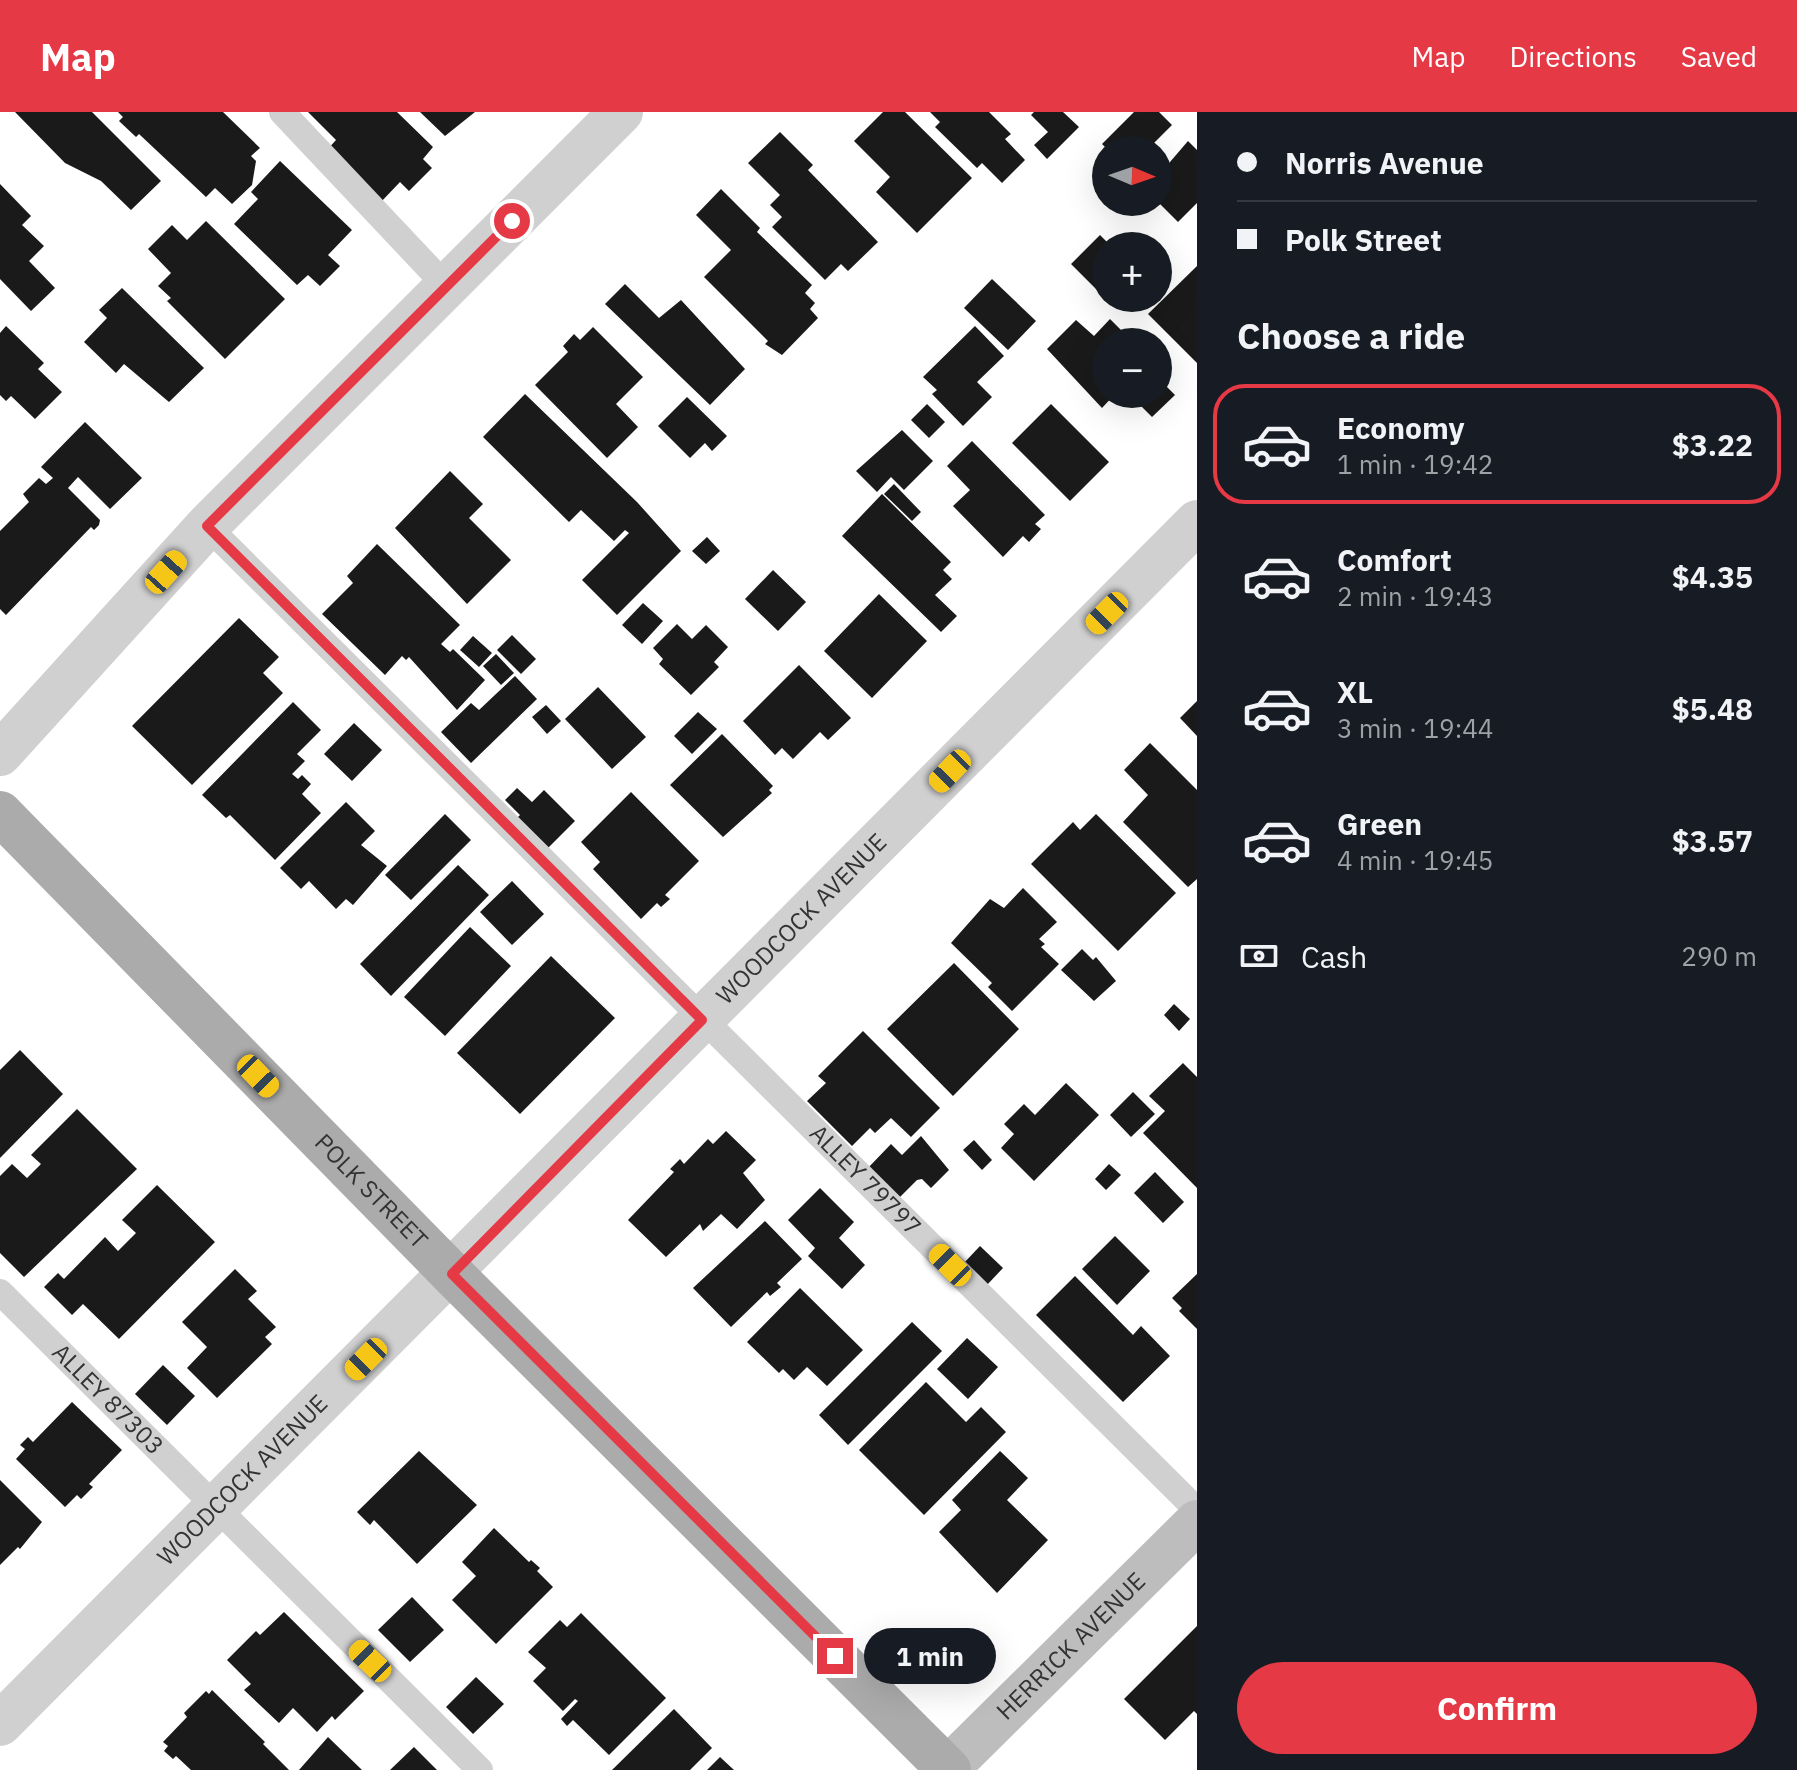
<!DOCTYPE html>
<html lang="en">
<head>
<meta charset="utf-8">
<style>
	body { margin:0; font-family:"IBM Plex Sans",sans-serif; background:#20242c; color:#f1f3f6; height:100vh; display:flex; flex-direction:column; font-size:30px; white-space:nowrap }
	* { box-sizing:border-box; margin:0 }
	p { font-size:26px; color:#9ea1a6 }
	.icon { flex:none; width:44px; height:44px; fill:none; stroke:currentColor; stroke-width:2; stroke-linecap:round; stroke-linejoin:round }
	.map { position:relative; flex:1; overflow:hidden }
	.details { display:flex; flex-direction:column; background:#171b24; width:600px }
	.details>* { flex:none }
	.hud { display:grid; align-content:center; height:176px; padding:0 40px; background:#171b24 }
	.needle { width:52px; rotate:92deg }
	.fabs { position:absolute; left:1092px; top:24px; display:grid; gap:16px }
	.fabs a { display:grid; place-items:center; width:80px; height:80px; border-radius:50%; background:#171b24; box-shadow:0 8px 32px #0002; font-size:40px }
	.end { position:absolute; width:36px; height:36px; margin:-18px; border:10px solid #e63946; background:#fff; box-shadow:0 0 0 4px #fff }
	.from { border-radius:50% }
	.bubble { position:absolute; height:56px; border-radius:28px; background:#171b24; box-shadow:0 8px 32px #0002; font-size:26px; font-weight:700; line-height:56px; text-align:center }
	.car { position:absolute; width:24px; height:48px; margin:-24px -12px; border-radius:10px; box-shadow:0 0 6px 2px #0007; background:linear-gradient(#f5c518 24%,#345 0 40%,#f5c518 0 76%,#345 0 86%,#f5c518 0) }
	.hud b { display:flex; align-items:center; gap:28px; height:76px; font-size:30px }
	.hud b+b { border-top:2px solid #363941 }
	.hud i { width:20px; height:20px; background:#f1f3f6 }
	ul { padding:0; list-style:none }
	li { display:flex; align-items:center; gap:24px; height:120px; margin:0 16px 12px; padding:0 24px; border:4px solid transparent; border-radius:32px }
	li div { flex:1 }
	li b { display:block; font-size:30px }
	li em { font-style:normal; font-weight:700 }
	li.current { border-color:#e63946 }
	li>.icon { width:72px; height:72px; stroke-width:1.5 }
	h2 { padding:0 40px; font-size:36px; line-height:96px }
	.pay { display:flex; align-items:center; gap:20px; height:88px; padding:0 40px; font-size:30px }
	.pay p { margin-inline-start:auto }
	.cta { display:flex; gap:16px; margin-top:auto; padding:16px 40px }
	.cta a { flex:1; height:92px; border-radius:48px; background:#e63946; color:#fff; font-size:32px; font-weight:700; line-height:92px; text-align:center }
	header { display:flex; align-items:center; gap:48px; box-sizing:border-box; height:112px; padding:0 40px; background:#e63946; color:#fff }
	header strong { font-size:38px }
	nav { display:flex; gap:44px; margin-inline-start:auto; font-size:28px }
	main { display:flex; flex:1; min-height:0 }
	.map>svg:first-child { display:block }
</style>
</head>
<body>
<header>
<strong>Map</strong>
<nav><a>Map</a><a>Directions</a><a>Saved</a></nav>
</header>
<main>
<div class="map">
<svg width="1197" height="1658" viewBox="0 0 1197 1658">
	<rect width="100%" height="100%" fill="#fff"/>
	<g fill="#1a1a1a">
		<path d="M 15,0 L 92,0 L 161,69 L 131,98 L 101,69 L 65,51 Z"/>
		<path d="M 118,0 L 223,0 L 260,36 L 251,44 L 256,49 L 252,73 L 232,92 L 215,76 L 206,85 L 139,22 L 136,25 L 119,9 L 123,5 Z"/>
		<path d="M 308,0 L 397,0 L 433,35 L 423,47 L 432,56 L 409,79 L 400,70 L 380,91 L 326,39 L 336,28 Z"/>
		<path d="M 420,0 L 475,0 L 445,24 Z"/>
		<path d="M 883,0 L 905,0 L 972,66 L 917,121 L 876,80 L 890,65 L 854,29 Z"/>
		<path d="M 930,0 L 989,0 L 1011,22 L 1005,27 L 1025,48 L 1002,71 L 982,51 L 977,56 L 935,15 L 940,10 Z"/>
		<path d="M 1034,0 L 1063,0 L 1079,15 L 1047,47 L 1034,33 L 1048,20 L 1031,3 Z"/>
		<path d="M 1134,0 L 1159,0 L 1172,13 L 1147,38 L 1108,38 L 1102,32 Z"/>
		<path d="M 780,20 L 813,53 L 808,58 L 878,130 L 848,159 L 841,152 L 825,168 L 772,115 L 782,105 L 770,93 L 780,83 L 748,51 Z"/>
		<path d="M 1188,29 L 1197,38 L 1197,91 L 1178,110 L 1158,90 L 1158,64 Z"/>
		<path d="M 280,49 L 352,118 L 328,143 L 340,154 L 320,174 L 308,163 L 297,173 L 234,112 L 258,87 L 251,80 Z"/>
		<path d="M 0,72 L 31,104 L 22,113 L 44,134 L 29,149 L 55,176 L 31,199 L 0,167 Z"/>
		<path d="M 721,77 L 760,116 L 757,120 L 812,173 L 805,181 L 815,191 L 810,197 L 818,206 L 782,243 L 765,232 L 768,229 L 704,165 L 731,138 L 696,103 Z"/>
		<path d="M 206,109 L 285,187 L 225,247 L 167,189 L 171,186 L 158,174 L 171,161 L 148,137 L 172,113 L 187,128 Z"/>
		<path d="M 1100,123 L 1111,134 L 1106,134 L 1106,179 L 1102,183 L 1071,152 Z"/>
		<path d="M 1197,154 L 1197,251 L 1148,202 Z"/>
		<path d="M 992,167 L 1036,209 L 1008,238 L 964,196 Z"/>
		<path d="M 625,172 L 659,206 L 681,188 L 745,257 L 710,293 L 605,192 Z"/>
		<path d="M 122,176 L 204,256 L 169,290 L 124,252 L 116,261 L 84,230 L 107,206 L 99,198 Z"/>
		<path d="M 1110,207 L 1133,230 L 1106,230 L 1106,282 L 1115,282 L 1102,296 L 1047,237 L 1076,208 L 1094,224 Z"/>
		<path d="M 6,214 L 44,251 L 38,257 L 62,280 L 35,307 L 11,284 L 6,289 L 0,283 L 0,221 Z"/>
		<path d="M 975,214 L 1004,244 L 977,270 L 992,285 L 963,314 L 932,282 L 937,278 L 923,265 Z"/>
		<path d="M 593,215 L 643,265 L 616,292 L 638,315 L 607,346 L 535,273 L 568,240 L 563,234 L 574,222 L 580,228 Z"/>
		<path d="M 1158,266 L 1175,283 L 1152,305 L 1129,282 L 1158,282 Z"/>
		<path d="M 525,282 L 637,390 L 681,439 L 617,503 L 582,468 L 629,421 L 625,418 L 614,429 L 581,398 L 569,410 L 483,325 Z"/>
		<path d="M 687,285 L 727,324 L 712,339 L 705,331 L 690,346 L 658,314 Z"/>
		<path d="M 927,292 L 945,310 L 929,326 L 911,308 Z"/>
		<path d="M 1051,292 L 1109,350 L 1070,389 L 1012,331 Z"/>
		<path d="M 85,310 L 142,366 L 110,397 L 78,365 L 68,376 L 100,408 L 99,413 L 94,418 L 91,415 L 6,503 L 0,497 L 0,419 L 29,390 L 23,382 L 39,366 L 46,372 L 53,366 L 41,355 Z"/>
		<path d="M 902,318 L 933,349 L 904,378 L 891,365 L 877,380 L 856,359 Z"/>
		<path d="M 972,329 L 1045,403 L 1035,412 L 1041,417 L 1029,430 L 1023,424 L 1003,445 L 953,394 L 970,378 L 947,354 Z"/>
		<path d="M 450,359 L 483,392 L 469,406 L 511,448 L 467,492 L 395,416 Z"/>
		<path d="M 894,372 L 921,400 L 912,409 L 884,382 Z"/>
		<path d="M 882,382 L 951,450 L 943,458 L 952,467 L 935,483 L 957,504 L 941,520 L 842,424 Z"/>
		<path d="M 707,425 L 720,439 L 706,452 L 692,439 Z"/>
		<path d="M 377,432 L 460,513 L 441,532 L 450,540 L 453,537 L 485,568 L 457,598 L 409,545 L 406,548 L 402,544 L 385,563 L 322,502 L 353,471 L 347,464 Z"/>
		<path d="M 773,458 L 806,490 L 778,519 L 745,487 Z"/>
		<path d="M 879,482 L 927,529 L 872,586 L 824,539 Z"/>
		<path d="M 643,491 L 663,509 L 642,532 L 622,513 Z"/>
		<path d="M 239,506 L 279,545 L 263,561 L 283,581 L 192,673 L 132,614 Z"/>
		<path d="M 677,512 L 692,527 L 706,513 L 728,535 L 714,550 L 719,555 L 691,583 L 659,552 L 663,547 L 653,536 Z"/>
		<path d="M 512,523 L 536,547 L 521,562 L 497,538 Z"/>
		<path d="M 473,524 L 492,541 L 479,555 L 460,538 Z"/>
		<path d="M 496,542 L 514,561 L 501,573 L 483,554 Z"/>
		<path d="M 799,553 L 851,606 L 828,628 L 820,620 L 793,647 L 782,636 L 775,643 L 743,609 Z"/>
		<path d="M 515,564 L 537,587 L 471,651 L 441,620 L 471,591 L 479,598 Z"/>
		<path d="M 598,575 L 646,625 L 612,657 L 565,607 Z"/>
		<path d="M 1197,589 L 1197,624 L 1180,606 Z"/>
		<path d="M 293,590 L 321,618 L 297,642 L 305,649 L 292,662 L 298,667 L 302,663 L 311,672 L 302,682 L 321,701 L 275,748 L 230,703 L 226,706 L 202,683 Z"/>
		<path d="M 546,593 L 561,609 L 547,622 L 532,605 Z"/>
		<path d="M 698,600 L 717,617 L 692,642 L 674,624 Z"/>
		<path d="M 354,611 L 382,638 L 352,669 L 324,642 Z"/>
		<path d="M 722,622 L 773,674 L 769,678 L 772,681 L 723,725 L 670,673 Z"/>
		<path d="M 1150,631 L 1197,678 L 1197,767 L 1188,775 L 1123,710 L 1148,683 L 1124,658 Z"/>
		<path d="M 517,676 L 532,690 L 544,678 L 575,709 L 546,738 L 515,708 L 520,703 L 505,688 Z"/>
		<path d="M 631,680 L 699,749 L 665,783 L 670,787 L 661,795 L 657,791 L 641,807 L 593,757 L 600,750 L 581,730 Z"/>
		<path d="M 346,690 L 375,719 L 361,733 L 387,754 L 353,793 L 346,787 L 336,797 L 309,769 L 301,777 L 280,756 Z"/>
		<path d="M 445,702 L 471,728 L 411,788 L 385,763 Z"/>
		<path d="M 1096,702 L 1176,781 L 1118,839 L 1031,752 L 1073,710 L 1080,718 Z"/>
		<path d="M 458,753 L 489,783 L 391,884 L 360,852 Z"/>
		<path d="M 512,769 L 544,802 L 512,833 L 480,800 Z"/>
		<path d="M 1023,776 L 1057,810 L 1039,827 L 1045,832 L 1041,835 L 1059,852 L 1012,899 L 988,875 L 992,871 L 951,831 L 990,787 L 1004,796 Z"/>
		<path d="M 470,815 L 511,854 L 445,924 L 404,885 Z"/>
		<path d="M 1082,837 L 1093,848 L 1096,845 L 1116,869 L 1094,889 L 1061,858 Z"/>
		<path d="M 551,844 L 615,906 L 520,1002 L 457,941 Z"/>
		<path d="M 954,851 L 1019,917 L 953,984 L 887,917 Z"/>
		<path d="M 1174,892 L 1190,907 L 1179,919 L 1164,903 Z"/>
		<path d="M 863,919 L 940,996 L 911,1025 L 891,1006 L 875,1021 L 870,1016 L 852,1034 L 807,989 L 826,971 L 818,964 Z"/>
		<path d="M 20,938 L 63,982 L 0,1046 L 0,958 Z"/>
		<path d="M 1183,951 L 1197,965 L 1197,1076 L 1143,1021 L 1165,999 L 1149,984 Z"/>
		<path d="M 1066,971 L 1099,1003 L 1034,1069 L 1001,1036 L 1014,1022 L 1004,1012 L 1024,992 L 1035,1003 Z"/>
		<path d="M 1133,980 L 1155,1002 L 1131,1025 L 1110,1003 Z"/>
		<path d="M 77,997 L 137,1057 L 24,1165 L 0,1141 L 0,1064 L 12,1052 L 27,1066 L 41,1052 L 31,1043 Z"/>
		<path d="M 726,1019 L 756,1048 L 743,1061 L 765,1088 L 737,1117 L 721,1102 L 703,1119 L 700,1112 L 666,1145 L 628,1108 L 674,1060 L 670,1057 L 680,1047 L 684,1052 L 708,1027 L 713,1032 Z"/>
		<path d="M 921,1024 L 949,1058 L 931,1076 L 922,1067 L 917,1068 L 897,1088 L 867,1057 L 891,1032 L 902,1043 Z"/>
		<path d="M 974,1028 L 992,1048 L 982,1058 L 963,1038 Z"/>
		<path d="M 1109,1052 L 1121,1063 L 1106,1078 L 1095,1067 Z"/>
		<path d="M 1155,1060 L 1184,1090 L 1163,1111 L 1134,1081 Z"/>
		<path d="M 157,1073 L 215,1130 L 119,1227 L 83,1192 L 72,1203 L 44,1175 L 58,1161 L 64,1167 L 105,1125 L 118,1139 L 136,1121 L 122,1108 Z"/>
		<path d="M 820,1076 L 854,1110 L 839,1126 L 865,1153 L 842,1177 L 808,1144 L 815,1136 L 788,1108 Z"/>
		<path d="M 765,1109 L 802,1147 L 777,1171 L 781,1175 L 770,1184 L 767,1180 L 731,1215 L 693,1176 Z"/>
		<path d="M 1115,1124 L 1150,1159 L 1117,1193 L 1082,1157 Z"/>
		<path d="M 980,1134 L 1003,1156 L 986,1174 L 963,1152 Z"/>
		<path d="M 235,1157 L 257,1179 L 248,1187 L 276,1215 L 265,1225 L 272,1232 L 217,1286 L 187,1256 L 207,1235 L 182,1210 Z"/>
		<path d="M 1197,1162 L 1197,1217 L 1179,1199 L 1182,1196 L 1172,1186 Z"/>
		<path d="M 1075,1164 L 1133,1223 L 1141,1214 L 1170,1244 L 1123,1290 L 1036,1203 Z"/>
		<path d="M 800,1176 L 863,1238 L 827,1274 L 807,1255 L 794,1268 L 783,1257 L 779,1261 L 747,1230 Z"/>
		<path d="M 912,1210 L 942,1239 L 848,1333 L 819,1303 Z"/>
		<path d="M 967,1226 L 998,1255 L 968,1287 L 937,1257 Z"/>
		<path d="M 163,1253 L 195,1284 L 167,1313 L 135,1282 Z"/>
		<path d="M 926,1270 L 966,1310 L 981,1295 L 1006,1320 L 924,1403 L 859,1338 Z"/>
		<path d="M 72,1290 L 122,1338 L 89,1372 L 93,1375 L 81,1387 L 77,1383 L 65,1395 L 16,1347 L 25,1337 L 20,1333 L 28,1325 L 33,1330 Z"/>
		<path d="M 419,1339 L 477,1393 L 417,1452 L 374,1408 L 370,1413 L 357,1400 Z"/>
		<path d="M 1000,1339 L 1028,1366 L 1007,1388 L 1048,1428 L 997,1481 L 939,1420 L 961,1398 L 952,1388 Z"/>
		<path d="M 0,1368 L 42,1410 L 20,1437 L 18,1435 L 0,1453 Z"/>
		<path d="M 494,1416 L 529,1450 L 531,1448 L 540,1456 L 537,1459 L 553,1475 L 496,1532 L 452,1488 L 476,1464 L 462,1450 Z"/>
		<path d="M 412,1485 L 444,1518 L 410,1550 L 378,1518 Z"/>
		<path d="M 284,1500 L 364,1579 L 335,1608 L 332,1604 L 317,1620 L 293,1596 L 279,1611 L 244,1578 L 251,1572 L 227,1548 L 256,1519 L 260,1523 Z"/>
		<path d="M 581,1501 L 666,1586 L 609,1643 L 573,1608 L 567,1614 L 561,1607 L 578,1589 L 575,1587 L 563,1599 L 533,1569 L 546,1556 L 528,1540 L 560,1508 L 567,1515 Z"/>
		<path d="M 1197,1514 L 1197,1602 L 1194,1599 L 1165,1628 L 1124,1587 Z"/>
		<path d="M 476,1565 L 504,1592 L 473,1622 L 446,1595 Z"/>
		<path d="M 212,1578 L 265,1630 L 263,1632 L 289,1658 L 191,1658 L 176,1644 L 173,1647 L 164,1639 L 168,1634 L 163,1630 L 187,1605 L 184,1601 L 206,1579 L 209,1582 Z"/>
		<path d="M 674,1597 L 712,1636 L 690,1658 L 612,1658 Z"/>
		<path d="M 328,1625 L 362,1658 L 299,1658 Z"/>
		<path d="M 414,1635 L 437,1658 L 390,1658 Z"/>
		<path d="M 720,1645 L 734,1658 L 707,1658 Z"/>
	</g>
	<g fill="none" stroke-linecap="round" stroke-linejoin="round">
		<g stroke="#d0d0d0" stroke-width="26">
			<path d="M 282,0 L 447,175"/>
			<path id="s1" d="M 207,414 L 1197,1398"/>
			<path id="s2" d="M 0,1180 L 480,1658"/>
		</g>
		<g stroke="#d0d0d0" stroke-width="44">
			<path d="M 0,642 L 207,414 L 621,0"/>
			<path id="s3" d="M 0,1612 L 1197,410"/>
		</g>
		<path stroke="#bdbdbd" stroke-width="44" id="s4" d="M 946,1658 L 1197,1410"/>
		<path stroke="#ababab" stroke-width="44" id="s5" d="M 0,701 L 452,1162 L 949,1658"/>
	</g>
	<g fill="none" stroke-linecap="round" stroke-linejoin="round">
		<path stroke="#e63946" stroke-width="10" d="M 512,109 L 207,414 L 702,908 L 452,1162 L 835,1544"/>
	</g>
	<g text-anchor="middle" stroke-width="8" stroke-linejoin="round" paint-order="stroke">
		<g font-size="24" fill="#333" stroke="#fff">
			<text dy="8" stroke="none"><textPath href="#s3" startOffset="1136">WOODCOCK AVENUE</textPath></text>
			<text dy="8" stroke="none"><textPath href="#s1" startOffset="928">ALLEY 79797</textPath></text>
			<text dy="8" stroke="none"><textPath href="#s5" startOffset="530">POLK STREET</textPath></text>
			<text dy="8" stroke="none"><textPath href="#s2" startOffset="152">ALLEY 87303</textPath></text>
			<text dy="8" stroke="none"><textPath href="#s3" startOffset="344">WOODCOCK AVENUE</textPath></text>
			<text dy="8" stroke="none"><textPath href="#s4" startOffset="176">HERRICK AVENUE</textPath></text>
		</g>
	</g>
</svg>
<div class="fabs">
<a><svg class="needle" viewBox="-14 -14 28 28"><path d="M0-13l5 13h-10z" fill="#e53935"/><path d="M0 13l5-13h-10z" fill="#9ea1a6"/></svg></a>
<a>+</a>
<a>−</a>
</div>
<i class="end from" style="left:512px;top:109px"></i>
<i class="end" style="left:835px;top:1544px"></i>
<div class="bubble" style="left:864px;top:1516px;width:132px">1 min</div>
<i class="car" style="left:166px;top:460px;rotate:42deg"></i>
<i class="car" style="left:1107px;top:501px;rotate:225deg"></i>
<i class="car" style="left:950px;top:659px;rotate:224deg"></i>
<i class="car" style="left:258px;top:964px;rotate:136deg"></i>
<i class="car" style="left:950px;top:1153px;rotate:315deg"></i>
<i class="car" style="left:366px;top:1247px;rotate:225deg"></i>
<i class="car" style="left:370px;top:1549px;rotate:314deg"></i>
</div>
<section class="details">
<div class="hud">
<b><i class="from"></i>Norris Avenue</b>
<b><i></i>Polk Street</b>
</div>
<h2>Choose a ride</h2>
<ul>
<li class="current"><svg class="icon" aria-label="car" viewBox="0 0 24 24"><path d="M5 17H2v-5l4-1 3-4h7l3 4 3 1v5h-3M9 17h6M6 11h13"/><circle cx="7" cy="17" r="2"/><circle cx="17" cy="17" r="2"/></svg><div><b>Economy</b><p>1 min · 19:42</p></div><em>$3.22</em></li>
<li><svg class="icon" aria-label="car" viewBox="0 0 24 24"><path d="M5 17H2v-5l4-1 3-4h7l3 4 3 1v5h-3M9 17h6M6 11h13"/><circle cx="7" cy="17" r="2"/><circle cx="17" cy="17" r="2"/></svg><div><b>Comfort</b><p>2 min · 19:43</p></div><em>$4.35</em></li>
<li><svg class="icon" aria-label="car" viewBox="0 0 24 24"><path d="M5 17H2v-5l4-1 3-4h7l3 4 3 1v5h-3M9 17h6M6 11h13"/><circle cx="7" cy="17" r="2"/><circle cx="17" cy="17" r="2"/></svg><div><b>XL</b><p>3 min · 19:44</p></div><em>$5.48</em></li>
<li><svg class="icon" aria-label="car" viewBox="0 0 24 24"><path d="M5 17H2v-5l4-1 3-4h7l3 4 3 1v5h-3M9 17h6M6 11h13"/><circle cx="7" cy="17" r="2"/><circle cx="17" cy="17" r="2"/></svg><div><b>Green</b><p>4 min · 19:45</p></div><em>$3.57</em></li>
</ul>
<div class="pay"><svg class="icon" aria-label="cash" viewBox="0 0 24 24"><path d="M3 7h18v10H3z"/><circle cx="12" cy="12" r="2"/></svg>Cash<p>290 m</p></div>
<div class="cta"><a>Confirm</a></div>
</section>
</main>
</body>
</html>
